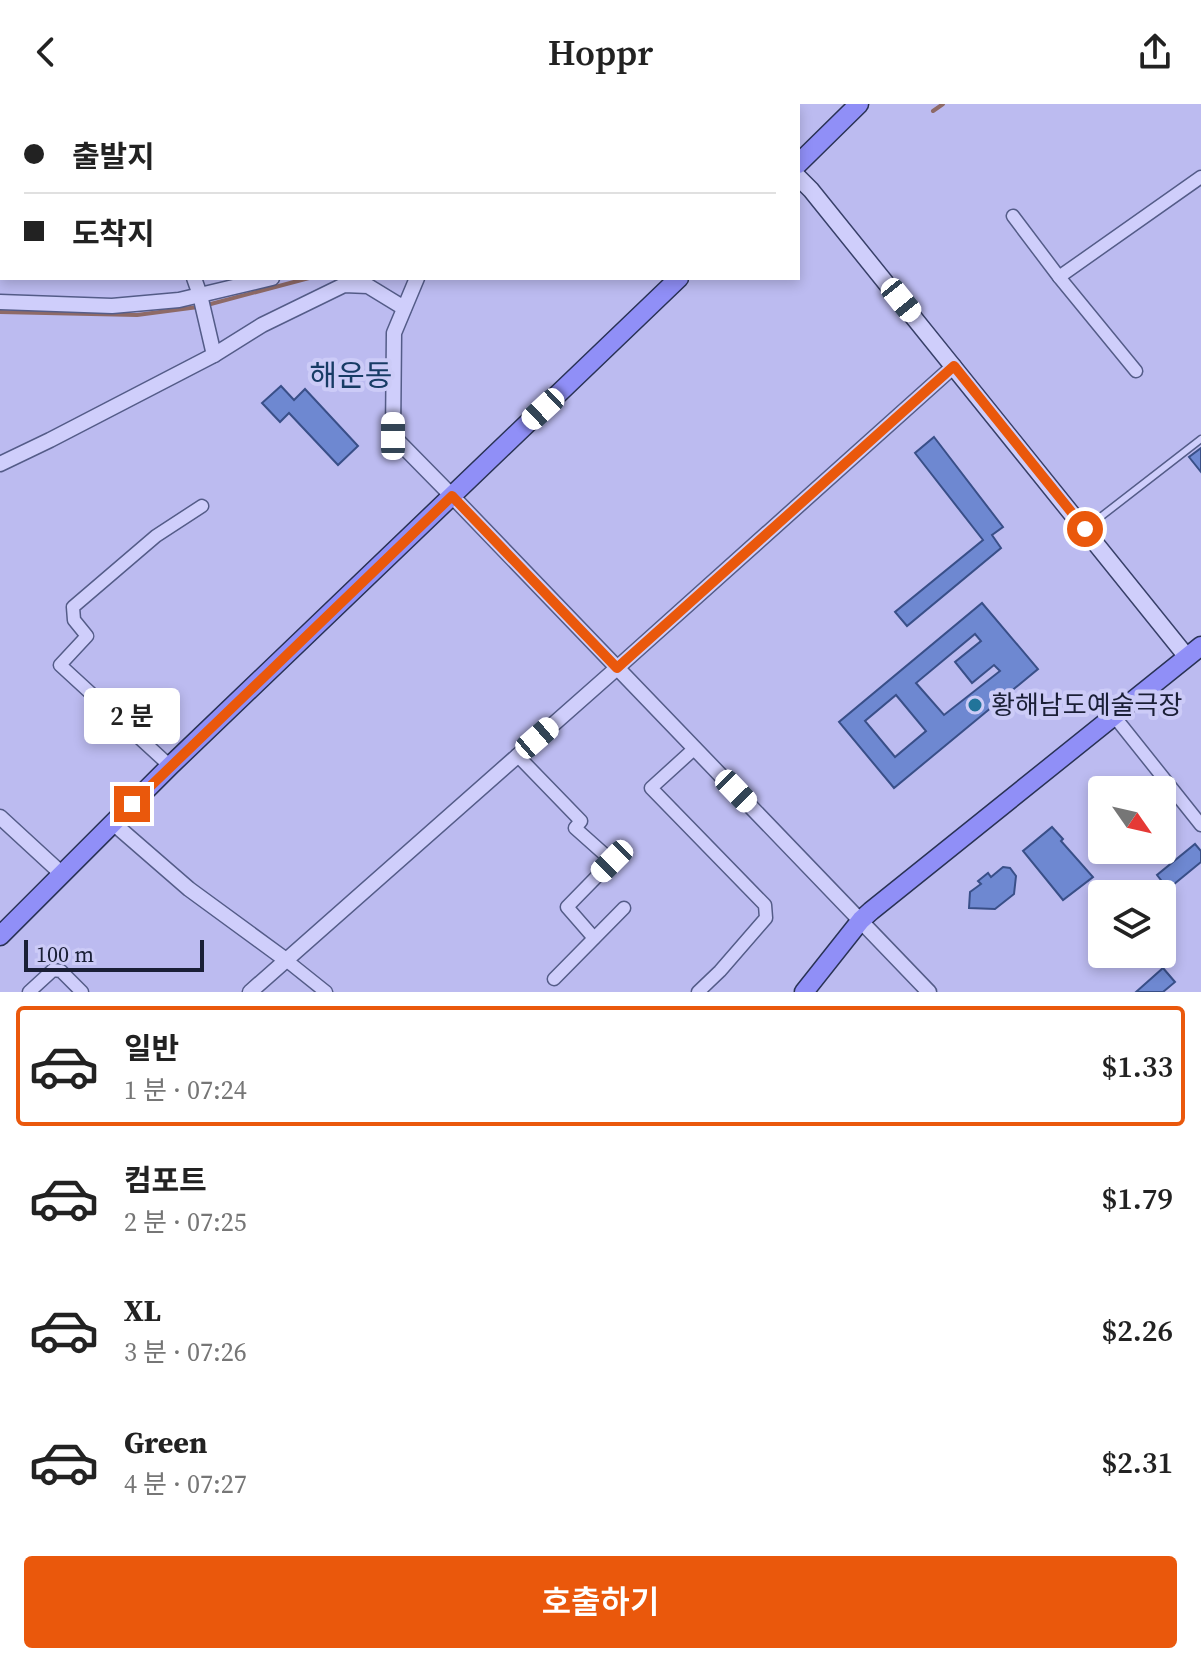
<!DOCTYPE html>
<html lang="ko">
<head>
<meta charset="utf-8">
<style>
	body { margin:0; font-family:"Source Serif 4","Noto Sans KR",serif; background:#f2f2f2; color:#222; height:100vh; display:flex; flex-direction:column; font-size:30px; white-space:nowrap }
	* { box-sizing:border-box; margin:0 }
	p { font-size:26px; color:#767676 }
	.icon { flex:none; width:44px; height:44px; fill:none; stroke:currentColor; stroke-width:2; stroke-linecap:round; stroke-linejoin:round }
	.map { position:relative; height:888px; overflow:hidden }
	.side { display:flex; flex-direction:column; background:#fff; flex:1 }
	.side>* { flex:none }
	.hud { position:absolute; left:0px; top:0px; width:800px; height:176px; box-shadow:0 4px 12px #0003; display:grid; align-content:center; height:176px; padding:0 24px; background:#fff }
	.needle { width:52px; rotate:124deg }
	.fabs { position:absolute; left:1088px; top:672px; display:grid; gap:16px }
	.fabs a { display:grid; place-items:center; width:88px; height:88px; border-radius:8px; background:#fff; box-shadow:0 4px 12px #0003; font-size:40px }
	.scale { position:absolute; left:24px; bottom:20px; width:180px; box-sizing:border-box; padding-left:8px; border:4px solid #1a1f36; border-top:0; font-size:22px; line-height:28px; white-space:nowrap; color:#1a1f36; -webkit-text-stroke:6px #cccbf7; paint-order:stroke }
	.end { position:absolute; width:36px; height:36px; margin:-18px; border:10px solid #ea580c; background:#fff; box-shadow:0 0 0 4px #fff }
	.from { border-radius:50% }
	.bubble { position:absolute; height:56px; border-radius:8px; background:#fff; box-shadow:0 4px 12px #0003; font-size:26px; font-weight:600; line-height:56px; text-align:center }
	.car { position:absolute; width:24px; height:48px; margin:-24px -12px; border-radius:10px; box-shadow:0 0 6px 2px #0007; background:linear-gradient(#fff 24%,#345 0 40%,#fff 0 76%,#345 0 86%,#fff 0) }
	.hud b { display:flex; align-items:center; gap:28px; height:76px; font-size:30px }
	.hud b+b { border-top:2px solid #e0e0e0 }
	.hud i { width:20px; height:20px; background:#222 }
	ul { padding:14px 0 0; list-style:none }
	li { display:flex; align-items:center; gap:24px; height:120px; margin:0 16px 12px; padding:0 8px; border:4px solid transparent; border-radius:8px }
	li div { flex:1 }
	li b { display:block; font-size:30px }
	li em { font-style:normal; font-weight:600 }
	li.on { border-color:#ea580c }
	li>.icon { width:72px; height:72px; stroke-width:1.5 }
	.cta { display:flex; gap:16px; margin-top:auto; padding:16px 24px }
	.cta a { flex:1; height:92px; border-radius:8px; background:#ea580c; color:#fff; font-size:32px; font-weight:600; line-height:92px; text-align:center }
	header { display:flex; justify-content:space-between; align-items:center; height:104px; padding:0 24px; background:#fff; font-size:36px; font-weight:600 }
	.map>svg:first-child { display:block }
</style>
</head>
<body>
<header><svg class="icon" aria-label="back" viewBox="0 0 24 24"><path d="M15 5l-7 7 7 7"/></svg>Hoppr<svg class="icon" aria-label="share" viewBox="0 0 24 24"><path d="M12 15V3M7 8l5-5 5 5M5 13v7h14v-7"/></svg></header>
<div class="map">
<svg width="1201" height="888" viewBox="0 0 1201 888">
	<rect width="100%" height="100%" fill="#bcbbf0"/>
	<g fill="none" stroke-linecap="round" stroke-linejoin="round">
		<g stroke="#8e6a67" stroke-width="4">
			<path d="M 933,7 L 943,0"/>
			<path d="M 207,201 L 309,174"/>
			<path d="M 0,208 L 137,211 L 198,203"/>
		</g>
	</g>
	<g fill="#6e88d1" stroke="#394f88" stroke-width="2" fill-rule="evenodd">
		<path d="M 281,282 L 294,296 L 305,285 L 358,342 L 338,361 L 289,309 L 280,318 L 262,299 Z"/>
		<path d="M 934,333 L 1003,423 L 992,431 L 1001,444 L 907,522 L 895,508 L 983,436 L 915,349 Z"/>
		<path d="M 1201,344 L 1201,368 L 1189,353 Z"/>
		<path d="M 982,499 L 1038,565 L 894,684 L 839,618 ZM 975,530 L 981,537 L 955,558 L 972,579 L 994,561 L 1000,567 L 944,611 L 916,579 ZM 896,591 L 926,627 L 895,653 L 865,617 Z"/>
		<path d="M 1052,723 L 1063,735 L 1061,737 L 1093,773 L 1063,796 L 1023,747 Z"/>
		<path d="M 1195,740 L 1201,747 L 1201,758 L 1168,785 L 1157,771 Z"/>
		<path d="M 1003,763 L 1010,764 L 1016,772 L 1014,790 L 995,805 L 969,804 L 970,788 L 981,780 L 978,777 L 988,769 L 991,773 Z"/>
		<path d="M 1163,864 L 1175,878 L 1163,888 L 1136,888 Z"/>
	</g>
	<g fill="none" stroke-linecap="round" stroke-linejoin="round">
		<defs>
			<path id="service" d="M 1085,425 L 1201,335"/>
			<g id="minor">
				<path d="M 70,0 L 71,2"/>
				<path d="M 463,0 L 466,2"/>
				<path d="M 163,2 L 165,0"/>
				<path d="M 339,2 L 341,0"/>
				<path d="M 1013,112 L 1059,173 L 1136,267"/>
				<path d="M 1059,173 L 1201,73"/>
				<path d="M 1114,612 L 1201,721"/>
				<path d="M 695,644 L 651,684 L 765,801 L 766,814 L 720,867 L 698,888"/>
				<path d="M 517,651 L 581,717 L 575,724 L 612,757 L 567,803 L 594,834"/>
				<path d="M 170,662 L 60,561 L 87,532 L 74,516 L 73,503 L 156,432 L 202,402"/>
				<path d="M 286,856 L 326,888"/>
				<path d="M 554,875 L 624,804"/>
				<path d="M 29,888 L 53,866 L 61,867 L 82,888"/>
			</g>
			<g id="tertiary">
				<path d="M 737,0 L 738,2"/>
				<path d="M 126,2 L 126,0"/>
				<path d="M 565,2 L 568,0"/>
				<path d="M 194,174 L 200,191 L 214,251"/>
				<path d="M 417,174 L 394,229 L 393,332 L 452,392 L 929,888"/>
				<path d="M 0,198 L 112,202 L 179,196 L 272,174"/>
				<path d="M 0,360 L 50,336 L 214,251 L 262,221 L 344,181 L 368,182 L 404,204"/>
				<path d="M 0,713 L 62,770"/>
				<path d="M 113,719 L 189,785 L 286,856"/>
				<path d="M 250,888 L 617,564 L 954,262"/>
			</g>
			<path id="secondary" d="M 798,73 L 811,86 L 1187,553"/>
			<g id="primary">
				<path d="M 798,60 L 859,0"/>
				<path d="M 0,832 L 170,662 L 679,174"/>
				<path d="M 804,888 L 861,816 L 871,807 L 1201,542"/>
			</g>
		</defs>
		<use href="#service" stroke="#545c88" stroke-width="9"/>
		<use href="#minor" stroke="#545c88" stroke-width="15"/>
		<use href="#tertiary" stroke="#545c88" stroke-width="17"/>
		<use href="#secondary" stroke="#384069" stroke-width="19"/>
		<use href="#primary" stroke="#293255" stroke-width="21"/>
		<use href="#service" stroke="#cfcefb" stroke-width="6"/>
		<use href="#minor" stroke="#cfcefb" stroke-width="12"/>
		<use href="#tertiary" stroke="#cfcefb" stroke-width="14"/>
		<use href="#secondary" stroke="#cfcefb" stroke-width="16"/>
		<use href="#primary" stroke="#908ff7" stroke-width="18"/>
	</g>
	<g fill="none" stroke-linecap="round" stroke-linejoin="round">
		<path stroke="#ea580c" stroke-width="10" d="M 132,700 L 452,392 L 617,564 L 954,262 L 1085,425"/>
	</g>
	<circle fill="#21749a" stroke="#cccbf7" stroke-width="3" cx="975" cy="601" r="8"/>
	<g text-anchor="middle" stroke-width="8" stroke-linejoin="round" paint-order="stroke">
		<g font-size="26" fill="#1a1f36" stroke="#cccbf7" text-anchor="start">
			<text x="991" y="610">황해남도예술극장</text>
		</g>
		<g font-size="30" fill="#173c65" stroke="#cccbf7">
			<text x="351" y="282">해운동</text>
		</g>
	</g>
</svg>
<div class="fabs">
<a><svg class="needle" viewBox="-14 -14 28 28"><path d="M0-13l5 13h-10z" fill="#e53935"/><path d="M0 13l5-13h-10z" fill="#767676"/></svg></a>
<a><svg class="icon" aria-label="layers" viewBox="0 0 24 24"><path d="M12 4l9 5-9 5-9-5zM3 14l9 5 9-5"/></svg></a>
</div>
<div class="scale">100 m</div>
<i class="end from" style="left:1085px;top:425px"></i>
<i class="end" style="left:132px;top:700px"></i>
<div class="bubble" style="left:84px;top:584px;width:96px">2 분</div>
<i class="car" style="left:901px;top:196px;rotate:141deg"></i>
<i class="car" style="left:543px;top:305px;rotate:227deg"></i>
<i class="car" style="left:393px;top:332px;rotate:0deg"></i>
<i class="car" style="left:537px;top:634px;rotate:49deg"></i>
<i class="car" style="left:736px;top:687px;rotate:136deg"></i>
<i class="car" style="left:612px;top:757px;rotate:225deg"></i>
<div class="hud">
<b><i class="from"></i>출발지</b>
<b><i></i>도착지</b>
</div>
</div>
<section class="side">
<ul>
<li class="on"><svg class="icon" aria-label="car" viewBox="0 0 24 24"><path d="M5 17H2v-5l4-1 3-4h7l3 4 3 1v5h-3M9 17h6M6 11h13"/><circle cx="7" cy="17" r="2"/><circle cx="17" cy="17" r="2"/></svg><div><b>일반</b><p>1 분 · 07:24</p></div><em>$1.33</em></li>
<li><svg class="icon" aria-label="car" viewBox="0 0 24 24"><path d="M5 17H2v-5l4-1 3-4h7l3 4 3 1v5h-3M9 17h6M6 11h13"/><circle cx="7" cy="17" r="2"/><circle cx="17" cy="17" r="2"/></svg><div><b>컴포트</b><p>2 분 · 07:25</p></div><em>$1.79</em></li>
<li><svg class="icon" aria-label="car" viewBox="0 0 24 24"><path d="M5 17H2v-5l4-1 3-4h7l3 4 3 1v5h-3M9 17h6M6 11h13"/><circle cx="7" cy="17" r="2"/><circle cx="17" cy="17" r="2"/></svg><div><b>XL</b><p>3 분 · 07:26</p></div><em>$2.26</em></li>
<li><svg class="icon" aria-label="car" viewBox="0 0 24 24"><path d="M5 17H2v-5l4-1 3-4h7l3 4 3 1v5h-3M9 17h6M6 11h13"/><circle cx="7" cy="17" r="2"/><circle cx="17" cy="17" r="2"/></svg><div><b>Green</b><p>4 분 · 07:27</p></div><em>$2.31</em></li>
</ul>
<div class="cta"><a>호출하기</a></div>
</section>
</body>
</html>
